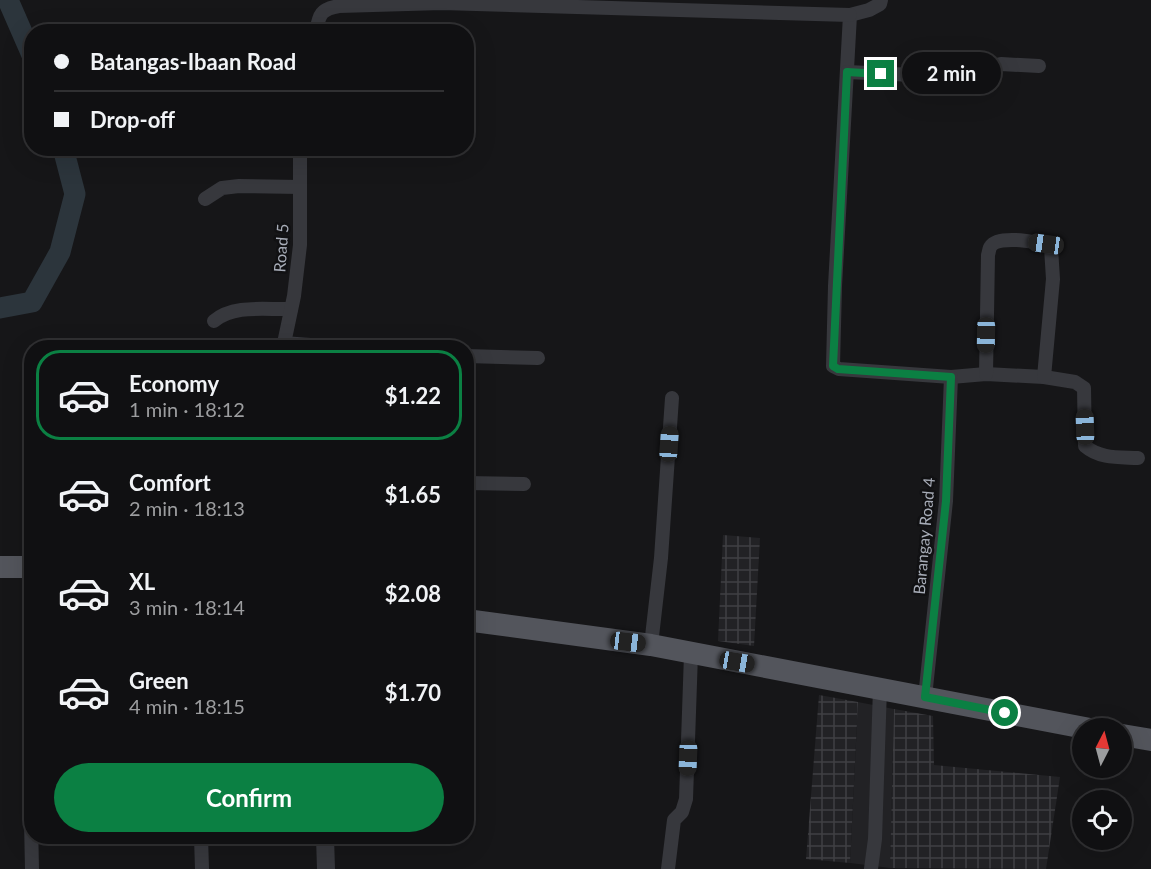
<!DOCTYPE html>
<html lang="en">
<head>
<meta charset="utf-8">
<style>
	body { margin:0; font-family:Lato,sans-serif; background:#19191b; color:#f1f3f6; height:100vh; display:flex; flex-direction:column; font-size:22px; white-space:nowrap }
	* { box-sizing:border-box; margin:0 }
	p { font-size:20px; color:#9c9d9f }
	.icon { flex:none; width:33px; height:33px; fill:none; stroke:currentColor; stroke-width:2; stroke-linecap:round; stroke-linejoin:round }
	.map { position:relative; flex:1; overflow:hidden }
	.details { position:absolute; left:24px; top:340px; width:450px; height:504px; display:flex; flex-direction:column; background:#101012; border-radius:24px; box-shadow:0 6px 24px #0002,0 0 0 2px #303032 }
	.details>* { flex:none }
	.guide { position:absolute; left:24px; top:24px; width:450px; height:132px; border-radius:24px; box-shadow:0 6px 24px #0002,0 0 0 2px #303032; display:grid; align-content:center; height:132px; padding:0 30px; background:#101012 }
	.needle { width:39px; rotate:6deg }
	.fabs { position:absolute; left:1072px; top:718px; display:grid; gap:12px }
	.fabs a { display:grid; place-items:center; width:60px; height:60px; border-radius:50%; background:#101012; box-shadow:0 6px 24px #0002,0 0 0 2px #303032; font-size:30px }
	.end { position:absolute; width:27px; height:27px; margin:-14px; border:8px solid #0b8043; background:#fff; box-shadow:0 0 0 3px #fff }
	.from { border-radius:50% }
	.bubble { position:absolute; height:42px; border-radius:21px; background:#101012; box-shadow:0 6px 24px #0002,0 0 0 2px #303032; font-size:20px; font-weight:700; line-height:42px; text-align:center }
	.car { position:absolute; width:18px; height:36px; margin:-18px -9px; border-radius:8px; box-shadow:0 0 4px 2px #0007; background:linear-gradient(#222 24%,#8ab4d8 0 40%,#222 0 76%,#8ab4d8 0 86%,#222 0) }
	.guide b { display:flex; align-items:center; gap:21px; height:57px; font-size:22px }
	.guide b+b { border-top:2px solid #303032 }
	.guide i { width:15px; height:15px; background:#f1f3f6 }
	ul { padding:10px 0 0; list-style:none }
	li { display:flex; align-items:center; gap:18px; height:90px; margin:0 12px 9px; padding:0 18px; border:3px solid transparent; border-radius:24px }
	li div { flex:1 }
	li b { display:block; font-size:22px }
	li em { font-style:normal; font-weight:700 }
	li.on { border-color:#0b8043 }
	li>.icon { width:54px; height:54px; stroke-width:1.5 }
	.cta { display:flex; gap:12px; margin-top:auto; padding:12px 30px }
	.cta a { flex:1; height:69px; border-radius:36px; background:#0b8043; color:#fff; font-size:24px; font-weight:700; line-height:69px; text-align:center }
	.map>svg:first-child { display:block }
</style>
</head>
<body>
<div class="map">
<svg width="1151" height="869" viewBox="0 0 1151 869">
	<defs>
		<pattern id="industrial-grid" width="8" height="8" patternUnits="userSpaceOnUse" patternTransform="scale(1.5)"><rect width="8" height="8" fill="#222225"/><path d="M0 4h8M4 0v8" fill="none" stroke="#3f3f43"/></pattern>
	</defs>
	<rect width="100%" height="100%" fill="#161618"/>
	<path fill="#222225" d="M 858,702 L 894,709 L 890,868 L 850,863 Z"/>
	<g fill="url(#industrial-grid)">
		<path d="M 723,535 L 760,538 L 754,646 L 718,641 Z"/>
		<path d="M 819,695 L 858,702 L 850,863 L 806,859 Z"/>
		<path d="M 894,709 L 933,716 L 934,765 L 1060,777 L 1046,869 L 890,868 Z"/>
	</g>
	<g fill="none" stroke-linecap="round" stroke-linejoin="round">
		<g stroke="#2c353c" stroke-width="21">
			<path d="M 8,0 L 32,55"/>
			<path d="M 0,308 L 32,302 L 60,252 L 75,194 L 63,148"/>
		</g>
		<g stroke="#37383d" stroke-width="14">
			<path d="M 881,0 L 880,4 L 869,10 L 850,15 L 835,286 L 833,366 L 839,369 L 951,377 L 986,374 L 1044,377 L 1075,382 L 1084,388 L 1085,446 C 1100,459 1119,457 1138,458"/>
			<path d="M 316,32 C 319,14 321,9 339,6 L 442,3 L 850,15"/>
			<path d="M 847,72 L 914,75 L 965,74 L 1001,64 L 1039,66"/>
			<path d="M 205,199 L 222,188 L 239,186 L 300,187"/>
			<path d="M 214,321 C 234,304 266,310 291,309"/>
			<path d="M 283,343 L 351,348"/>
			<path d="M 283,348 L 294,296 L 300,245 L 300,148"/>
			<path d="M 466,356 L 538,358"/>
			<path d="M 986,374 L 988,255 C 989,252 989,248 991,246 C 998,235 1042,241 1051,248 L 1053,279 L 1044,377"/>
			<path d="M 466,483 L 524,484"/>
			<path d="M 651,645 L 661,558 L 672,398"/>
			<path d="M 32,694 L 29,723 L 32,869"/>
			<path d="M 925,697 L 946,501 L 951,377"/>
			<path d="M 201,837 L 202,869"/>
			<path d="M 668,869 L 674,820 L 682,812 L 686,799 L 691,654"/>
			<path d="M 871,869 L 875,839 L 880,688"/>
		</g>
		<path stroke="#37383d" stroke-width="18" d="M 325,837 L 326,869"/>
		<g stroke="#53555c" stroke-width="22">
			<path d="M 0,567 L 32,567"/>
			<path d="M 466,620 L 651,645 L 1090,729"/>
			<path d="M 1122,735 L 1151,740"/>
		</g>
	</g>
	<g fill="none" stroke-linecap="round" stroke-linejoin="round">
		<path stroke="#0b8043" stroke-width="8" d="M 881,74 L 847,72 L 833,366 L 838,369 L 951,377 L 946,501 L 925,697 L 1005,713"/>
	</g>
	<g text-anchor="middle" stroke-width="5" stroke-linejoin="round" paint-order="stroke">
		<g font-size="16" fill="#a8adb8" stroke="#111113">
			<text transform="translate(281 248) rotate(-86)" y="6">Road 5</text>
			<text transform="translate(924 536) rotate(-85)" y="6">Barangay Road 4</text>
		</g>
	</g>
</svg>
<div class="fabs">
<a><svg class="needle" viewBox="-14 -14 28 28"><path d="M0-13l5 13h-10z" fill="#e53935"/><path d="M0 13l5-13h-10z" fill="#9c9d9f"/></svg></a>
<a><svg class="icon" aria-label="locate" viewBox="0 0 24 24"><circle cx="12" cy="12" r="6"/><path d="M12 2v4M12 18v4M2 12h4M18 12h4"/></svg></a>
</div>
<i class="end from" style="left:1005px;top:713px"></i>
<i class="end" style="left:881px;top:74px"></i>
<div class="bubble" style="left:902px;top:52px;width:99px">2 min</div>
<i class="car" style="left:1046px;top:244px;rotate:278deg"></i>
<i class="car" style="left:986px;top:335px;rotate:181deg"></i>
<i class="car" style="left:1085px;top:427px;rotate:358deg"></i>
<i class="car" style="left:669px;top:444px;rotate:4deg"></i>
<i class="car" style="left:628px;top:642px;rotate:97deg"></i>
<i class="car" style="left:737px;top:662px;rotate:100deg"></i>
<i class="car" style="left:688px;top:758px;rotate:182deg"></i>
<div class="guide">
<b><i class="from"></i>Batangas-Ibaan Road</b>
<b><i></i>Drop-off</b>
</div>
<section class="details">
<ul>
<li class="on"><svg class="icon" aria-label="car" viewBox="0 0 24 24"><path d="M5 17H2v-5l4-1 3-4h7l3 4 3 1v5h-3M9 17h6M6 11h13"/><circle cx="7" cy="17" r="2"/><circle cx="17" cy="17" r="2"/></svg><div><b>Economy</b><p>1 min · 18:12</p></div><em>$1.22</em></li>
<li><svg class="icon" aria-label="car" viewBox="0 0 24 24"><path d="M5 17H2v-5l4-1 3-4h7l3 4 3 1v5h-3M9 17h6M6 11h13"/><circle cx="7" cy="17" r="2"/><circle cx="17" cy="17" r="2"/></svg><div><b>Comfort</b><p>2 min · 18:13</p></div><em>$1.65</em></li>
<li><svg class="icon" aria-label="car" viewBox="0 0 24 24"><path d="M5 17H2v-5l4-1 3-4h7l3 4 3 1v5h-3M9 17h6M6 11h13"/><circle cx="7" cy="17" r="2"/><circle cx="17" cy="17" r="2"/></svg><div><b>XL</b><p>3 min · 18:14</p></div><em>$2.08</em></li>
<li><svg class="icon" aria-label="car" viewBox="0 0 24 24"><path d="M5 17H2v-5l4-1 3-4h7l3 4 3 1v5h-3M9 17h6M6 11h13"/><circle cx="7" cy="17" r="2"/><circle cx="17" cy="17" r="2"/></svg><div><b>Green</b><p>4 min · 18:15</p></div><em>$1.70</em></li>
</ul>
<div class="cta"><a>Confirm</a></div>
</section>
</div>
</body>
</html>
